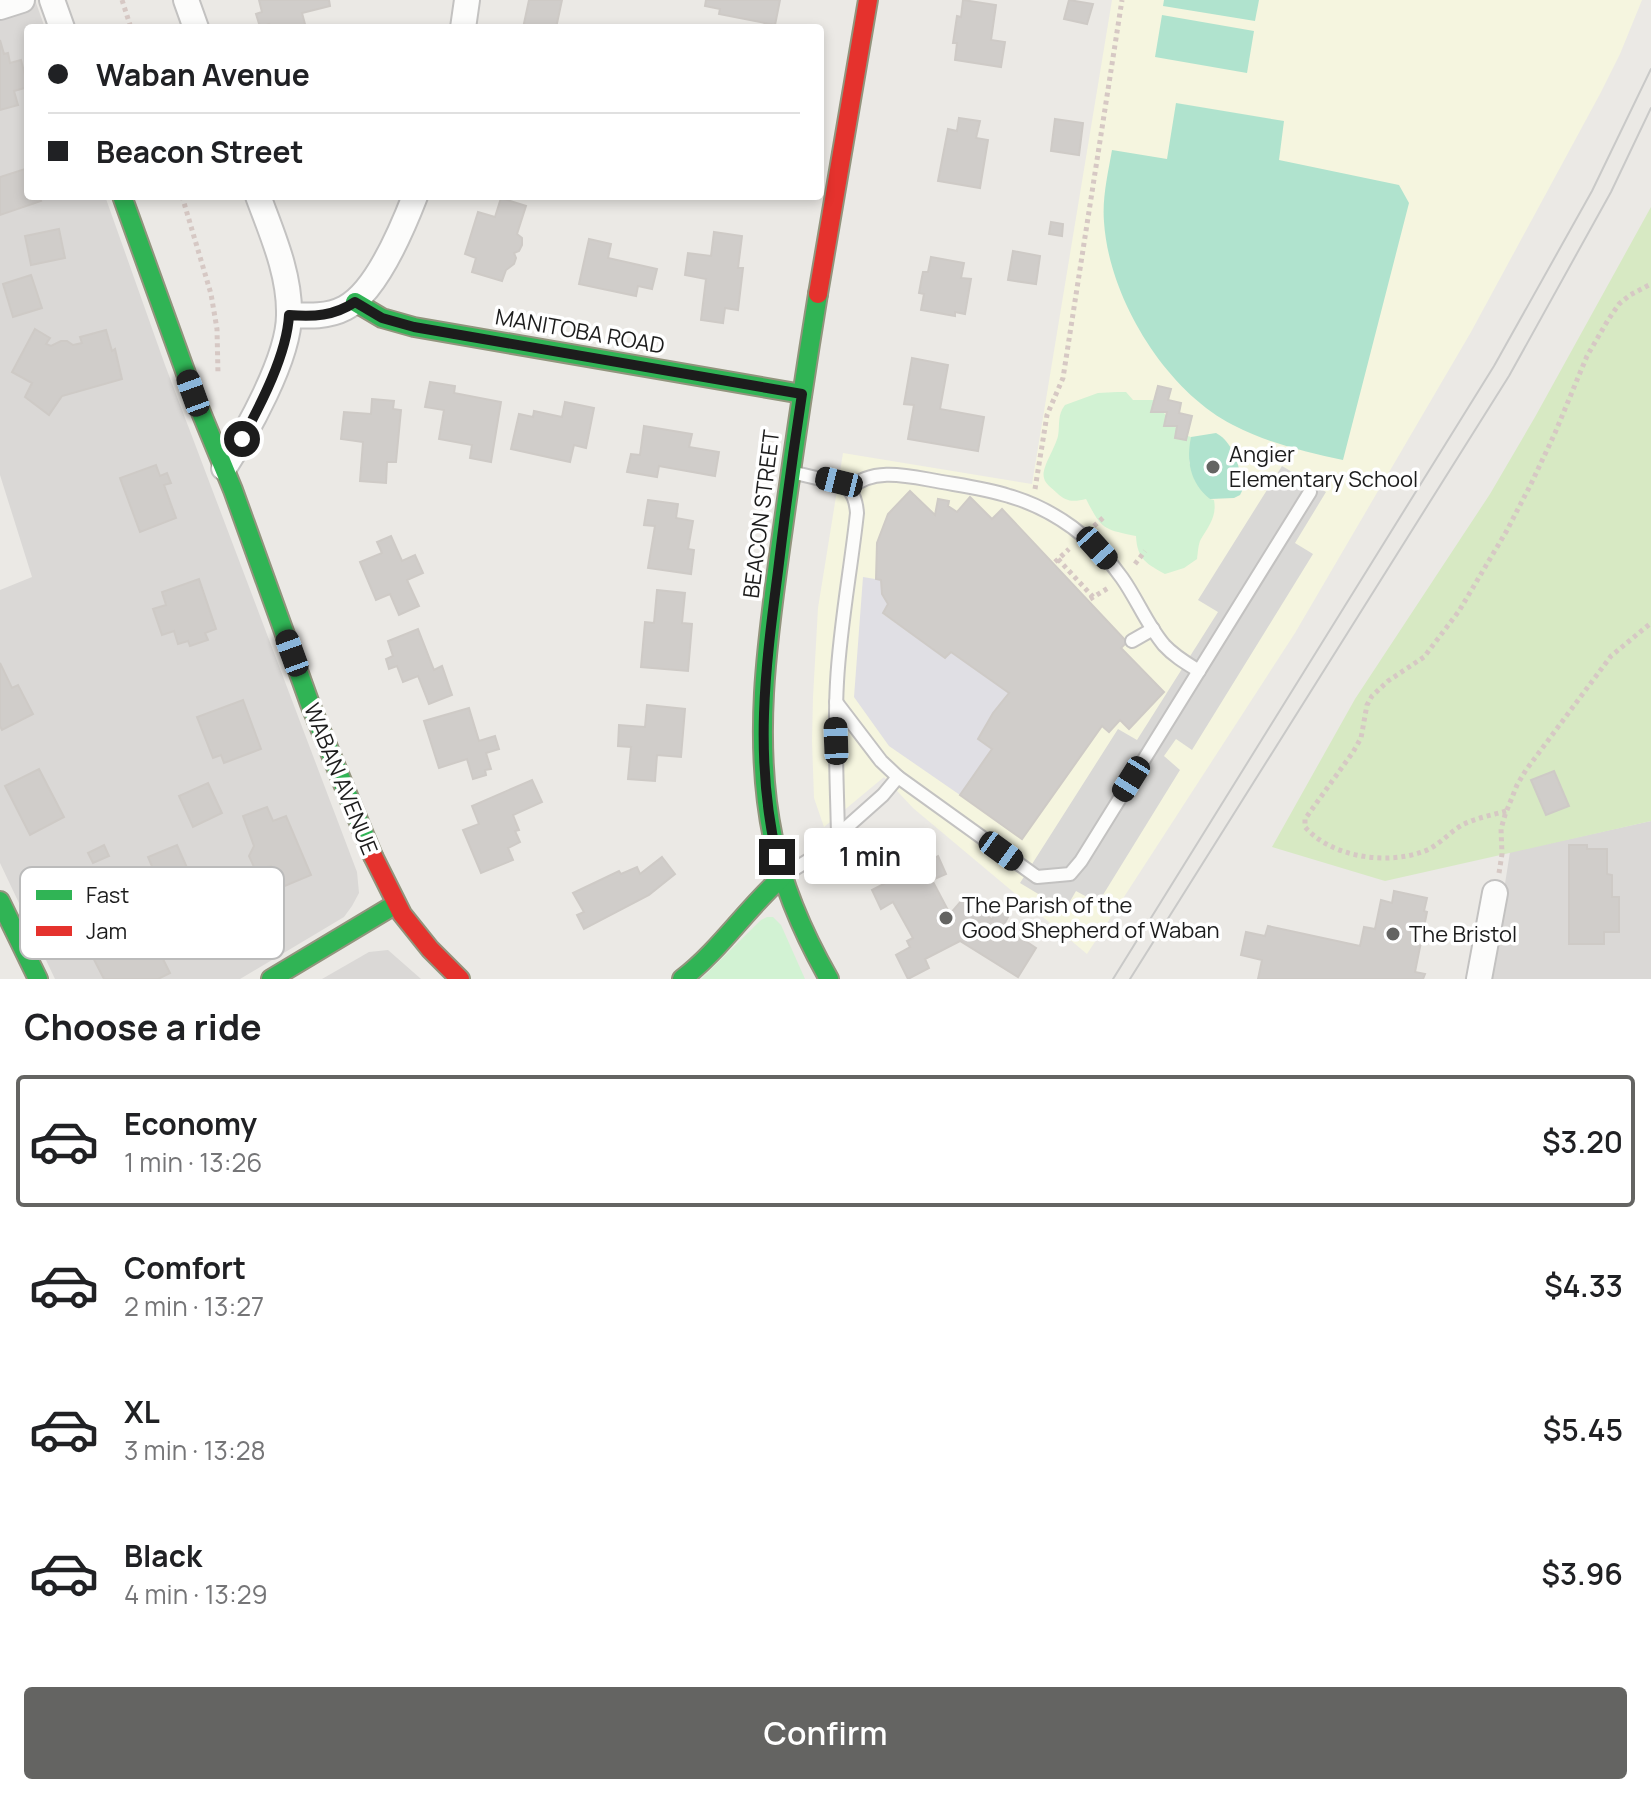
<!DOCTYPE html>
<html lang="en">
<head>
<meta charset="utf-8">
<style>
	body { margin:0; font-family:Manrope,sans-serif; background:#f2f2f2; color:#202124; height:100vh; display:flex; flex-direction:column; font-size:30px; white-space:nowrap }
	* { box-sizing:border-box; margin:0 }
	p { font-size:26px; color:#757577 }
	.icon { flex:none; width:44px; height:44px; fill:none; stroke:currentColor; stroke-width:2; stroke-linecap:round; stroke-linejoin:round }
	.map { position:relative; height:979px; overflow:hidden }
	.drawer { display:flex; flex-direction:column; background:#fff; flex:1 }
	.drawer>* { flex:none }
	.hud { position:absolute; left:24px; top:24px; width:800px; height:176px; border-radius:8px; box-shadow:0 4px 12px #0003; display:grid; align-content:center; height:176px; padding:0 24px; background:#fff }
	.end { position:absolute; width:36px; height:36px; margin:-18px; border:10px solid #1c1c1c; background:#fff; box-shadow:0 0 0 4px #fff }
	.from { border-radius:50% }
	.bubble { position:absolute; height:56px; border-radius:8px; background:#fff; box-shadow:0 4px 12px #0003; font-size:26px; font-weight:600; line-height:56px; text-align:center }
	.car { position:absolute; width:24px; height:48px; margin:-24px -12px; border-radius:10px; box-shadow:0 0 6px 2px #0007; background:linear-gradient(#222 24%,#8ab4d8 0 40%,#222 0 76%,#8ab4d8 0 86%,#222 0) }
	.hud b { display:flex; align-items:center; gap:28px; height:76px; font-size:30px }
	.hud b+b { border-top:2px solid #e0e0e0 }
	.hud i { width:20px; height:20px; background:#202124 }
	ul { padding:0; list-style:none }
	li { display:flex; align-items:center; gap:24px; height:132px; margin:0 16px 12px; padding:0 8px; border:4px solid transparent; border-radius:8px }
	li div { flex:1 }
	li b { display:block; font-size:30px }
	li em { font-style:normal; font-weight:600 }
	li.current { border-color:#646462 }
	li>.icon { width:72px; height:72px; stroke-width:1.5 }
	h2 { padding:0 24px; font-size:36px; line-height:96px }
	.button { display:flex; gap:16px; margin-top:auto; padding:16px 24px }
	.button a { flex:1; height:92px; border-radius:8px; background:#646462; color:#fff; font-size:32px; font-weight:600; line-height:92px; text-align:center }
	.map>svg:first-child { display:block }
</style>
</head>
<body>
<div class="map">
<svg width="1651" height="979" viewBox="0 0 1651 979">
	<rect width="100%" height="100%" fill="#ebe9e5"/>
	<g fill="#dad8d6">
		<path d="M 0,0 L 35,0 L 45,28 L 28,28 L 28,196 L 105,196 L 165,365 L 357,872 L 359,893 L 352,906 L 344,917 L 240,979 L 55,979 L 0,863 L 0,590 L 32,577 L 0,475 Z"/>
		<path d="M 1651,821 L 1651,979 L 1490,979 L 1510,852 Z"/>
		<path d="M 388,950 L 421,979 L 322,979 L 369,952 Z"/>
	</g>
	<path fill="#f5f5df" d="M 1112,0 L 1642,0 L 1620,54 L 1600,94 L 1471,332 L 1295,633 L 1087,954 L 913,808 L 884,777 L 824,827 L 814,798 L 812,741 L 813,697 L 818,608 L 843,453 L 1032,484 Z"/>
	<path fill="#d9d8d6" d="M 1282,466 L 1326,492 L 1295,543 L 1313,554 L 1192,750 L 1176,739 L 1164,756 L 1180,770 L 1098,903 L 1076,891 L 1065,910 L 1020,883 L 1118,729 L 1137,740 L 1218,612 L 1198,600 Z"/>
	<path fill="#d7e9c3" d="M 1651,207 L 1651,821 L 1385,881 L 1272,847 L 1355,699 L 1490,494 L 1535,417 Z"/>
	<g fill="#d2f2d3">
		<path d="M 1117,392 L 1126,392 L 1133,400 L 1153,400 C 1166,412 1174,433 1191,437 L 1189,463 L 1210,499 L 1214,500 C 1217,516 1209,526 1201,539 C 1198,544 1198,553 1197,559 L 1184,568 L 1165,574 C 1147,564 1137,559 1136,536 C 1103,529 1102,530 1086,499 C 1074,502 1066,502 1057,493 C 1053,489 1045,484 1044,478 C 1041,468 1055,449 1058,436 C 1060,425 1057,415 1065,405 L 1098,393 Z"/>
		<path d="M 767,917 L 773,917 L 781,925 L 805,979 L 701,979 L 761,920 Z"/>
	</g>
	<g fill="#b0e3ce">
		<path d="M 1164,0 L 1259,0 L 1255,21 L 1163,6 Z"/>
		<path d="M 1162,15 L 1254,31 L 1247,73 L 1155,57 Z"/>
		<path d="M 1176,103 L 1284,121 L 1279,160 L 1399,185 L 1409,203 L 1343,460 C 1305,452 1268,443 1233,425 C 1165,390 1109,298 1104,222 C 1102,198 1108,173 1112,150 L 1167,159 Z"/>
		<path d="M 1216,433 C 1234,442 1242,472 1242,491 L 1240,495 L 1234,498 L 1210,499 C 1190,483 1186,461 1191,437 Z"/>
	</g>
	<path fill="#e0dfe4" d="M 863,577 L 881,580 L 882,594 L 888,604 L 883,614 L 944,657 L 951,652 L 1009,693 L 993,713 L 978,738 L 992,749 L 960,795 L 889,746 L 854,697 Z"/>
	<g fill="#d0cdca" stroke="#cecac6" stroke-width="2">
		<path d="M 259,0 L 329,0 L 330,6 L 302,13 L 306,28 L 271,28 L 269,24 L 260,27 L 256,14 L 262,12 Z"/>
		<path d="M 529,0 L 562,0 L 556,28 L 523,28 Z"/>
		<path d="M 706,0 L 780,0 L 775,25 L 719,14 L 720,9 L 705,6 Z"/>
		<path d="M 963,0 L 996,5 L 991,40 L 1005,42 L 1001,67 L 955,60 L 957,43 L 953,43 L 957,16 L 961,17 Z"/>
		<path d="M 1069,0 L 1093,4 L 1087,24 L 1064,19 Z"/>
		<path d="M 0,40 L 4,54 L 8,53 L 10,63 L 21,60 L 28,87 L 14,91 L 18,105 L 0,110 Z"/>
		<path d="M 959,118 L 980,121 L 976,138 L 988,140 L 980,188 L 938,181 L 948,129 L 957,131 Z"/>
		<path d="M 1055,119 L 1083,123 L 1079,155 L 1051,151 Z"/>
		<path d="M 28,168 L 28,196 L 39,196 L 41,201 L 0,215 L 0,177 Z"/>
		<path d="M 501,198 L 526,206 L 517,234 L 522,238 L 522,245 L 519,251 L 514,253 L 516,258 L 514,264 L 506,270 L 502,281 L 472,272 L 476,258 L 465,254 L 478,212 L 495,217 Z"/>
		<path d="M 1051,222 L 1063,224 L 1062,236 L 1049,234 Z"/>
		<path d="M 59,229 L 65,258 L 31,265 L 25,236 Z"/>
		<path d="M 714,232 L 742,236 L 738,268 L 743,268 L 738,310 L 725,308 L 723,323 L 701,320 L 706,279 L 685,275 L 688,253 L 711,256 Z"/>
		<path d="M 589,239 L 611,244 L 608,258 L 657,269 L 652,289 L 638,286 L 636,296 L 579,284 Z"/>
		<path d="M 1013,251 L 1040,256 L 1036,284 L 1008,280 Z"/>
		<path d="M 931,257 L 964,263 L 961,278 L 971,279 L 965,314 L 955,312 L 955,316 L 921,310 L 924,294 L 919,293 L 921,282 L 923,272 L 928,272 Z"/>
		<path d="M 31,275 L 42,308 L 13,317 L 3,284 Z"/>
		<path d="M 35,329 L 50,338 L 46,344 L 51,346 L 61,341 L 67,341 L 73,345 L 82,343 L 80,337 L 106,330 L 112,351 L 115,349 L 122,379 L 62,396 L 49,415 L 25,397 L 32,383 L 12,372 Z"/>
		<path d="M 912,358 L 948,365 L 940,409 L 984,417 L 978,451 L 908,439 L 914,405 L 904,404 Z"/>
		<path d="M 430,382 L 455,386 L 454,393 L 501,402 L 491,462 L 470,458 L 472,445 L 439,439 L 444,410 L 425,407 Z"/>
		<path d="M 1158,386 L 1171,389 L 1168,400 L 1181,403 L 1179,413 L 1192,416 L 1186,440 L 1175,438 L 1177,426 L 1164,426 L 1167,412 L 1151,412 Z"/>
		<path d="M 372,399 L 394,401 L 393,409 L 401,410 L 396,462 L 387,462 L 386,483 L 360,481 L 363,442 L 341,439 L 344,412 L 371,414 Z"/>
		<path d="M 565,402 L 594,408 L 586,448 L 574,445 L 570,462 L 511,449 L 519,414 L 533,417 L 534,411 L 562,417 Z"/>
		<path d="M 644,426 L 692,434 L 689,447 L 719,452 L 715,476 L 659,466 L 657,477 L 627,472 L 631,454 L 640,455 Z"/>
		<path d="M 156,465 L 160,476 L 167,473 L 171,483 L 164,485 L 176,518 L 140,532 L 120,478 Z"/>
		<path d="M 910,491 L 935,515 L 938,499 L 949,501 L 948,506 L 957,512 L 970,497 L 992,519 L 1002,509 L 1127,642 L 1121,648 L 1164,692 L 1129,729 L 1120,720 L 1109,732 L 1102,726 L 1022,839 L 960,795 L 992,749 L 978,739 L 993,713 L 1009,693 L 951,652 L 945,658 L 883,613 L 888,604 L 882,594 L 881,580 L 876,579 L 877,543 L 888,514 Z"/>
		<path d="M 648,500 L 678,504 L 676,518 L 693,521 L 688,549 L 694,550 L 691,574 L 648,568 L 655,526 L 644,525 Z"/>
		<path d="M 391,536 L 402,561 L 415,555 L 423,573 L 407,580 L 419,606 L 399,615 L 390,594 L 376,600 L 360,562 L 382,553 L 377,542 Z"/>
		<path d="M 199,579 L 216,629 L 205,633 L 208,640 L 190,646 L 188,641 L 178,644 L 174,631 L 162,635 L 153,609 L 166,605 L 162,592 Z"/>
		<path d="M 657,590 L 685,593 L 682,623 L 692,624 L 688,671 L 641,667 L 645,622 L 654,623 Z"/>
		<path d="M 418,629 L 434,670 L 442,666 L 452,695 L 429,704 L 418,676 L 403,682 L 397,666 L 389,669 L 386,659 L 393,656 L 388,641 Z"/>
		<path d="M 0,663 L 12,688 L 18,685 L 33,714 L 2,730 L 0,726 Z"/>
		<path d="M 243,700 L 261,749 L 224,763 L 221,755 L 213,758 L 197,717 Z"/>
		<path d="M 647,705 L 685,709 L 681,757 L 657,755 L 655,781 L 628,779 L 631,747 L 618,746 L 619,725 L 645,727 Z"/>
		<path d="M 469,708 L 479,741 L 495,736 L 499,749 L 486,753 L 491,769 L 485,770 L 486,775 L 473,779 L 467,759 L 439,768 L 424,721 Z"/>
		<path d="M 39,769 L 64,817 L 30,835 L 5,786 Z"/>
		<path d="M 1554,771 L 1569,806 L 1546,815 L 1531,780 Z"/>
		<path d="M 532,780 L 542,802 L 513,815 L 519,830 L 515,831 L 520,842 L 508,848 L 513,860 L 481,873 L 463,830 L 479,824 L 472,806 Z"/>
		<path d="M 208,783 L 222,813 L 193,827 L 179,796 Z"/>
		<path d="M 267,807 L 273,821 L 286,816 L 311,875 L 280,888 L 271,866 L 260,869 L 254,867 L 249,856 L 254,846 L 243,816 Z"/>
		<path d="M 104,845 L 109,856 L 93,863 L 88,853 Z"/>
		<path d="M 177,845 L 192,879 L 163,892 L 148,857 Z"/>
		<path d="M 1569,845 L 1587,845 L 1587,849 L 1607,849 L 1607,874 L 1612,875 L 1612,897 L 1619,897 L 1619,932 L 1604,932 L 1604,944 L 1569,944 Z"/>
		<path d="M 938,856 L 946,874 L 932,880 L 950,914 L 962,900 L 992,919 L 997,910 L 1008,917 L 1003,926 L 1036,948 L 1018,977 L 960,941 L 925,959 L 929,968 L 908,979 L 896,955 L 910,947 L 907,941 L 913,938 L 893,902 L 881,909 L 872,890 Z"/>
		<path d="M 662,857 L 675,874 L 649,895 L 584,929 L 577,915 L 584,912 L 573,893 L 619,871 L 621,874 L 637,867 L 640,874 Z"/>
		<path d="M 1394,891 L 1427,898 L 1424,911 L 1427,912 L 1415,972 L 1425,974 L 1423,979 L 1258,979 L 1262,960 L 1241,955 L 1246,932 L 1265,936 L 1268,926 L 1360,946 L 1364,927 L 1375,929 L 1381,900 L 1392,903 Z"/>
		<path d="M 121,906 L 131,927 L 128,929 L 140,955 L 157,947 L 170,973 L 158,979 L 104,979 L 87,946 L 92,943 L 83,925 Z"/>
	</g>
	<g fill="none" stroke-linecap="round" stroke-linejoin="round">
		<defs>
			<g id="lane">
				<path d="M 849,489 C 871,468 904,475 931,480 C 957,485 984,488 1009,496 C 1054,509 1095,539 1122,578 C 1137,599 1147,625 1164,645 C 1174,656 1186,663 1199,671"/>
				<path d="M 1132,641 L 1153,629"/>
				<path d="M 836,702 L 881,761 L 898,777 L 883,795 L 838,835"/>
				<path d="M 898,777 L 1037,877 L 1070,874 L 1081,861 L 1310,492"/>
				<path d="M 785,875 L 812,858 L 838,835 C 837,784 834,733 837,682 C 840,625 851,569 857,513 C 856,500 853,491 842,484 L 791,472"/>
			</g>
			<g id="street">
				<path d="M 52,0 L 62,28"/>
				<path d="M 186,0 L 196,28"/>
				<path d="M 0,7 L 22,0"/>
				<path d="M 463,28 L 467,0"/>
				<path d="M 289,315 C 309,316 328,317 345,308 C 376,292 403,227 415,196"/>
				<path d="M 224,468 C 247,432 289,358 289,315 C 290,274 272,234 258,196"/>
				<path d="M 1479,979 L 1495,893"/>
			</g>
			<g id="fast">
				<path d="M 122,196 L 193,393 L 233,490 L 310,704 L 373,856"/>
				<path d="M 818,294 C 805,374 793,455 782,535 C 768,635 752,738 773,838 C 783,888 804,935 829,979"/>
				<path d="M 355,302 L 382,318 L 414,327 L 802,394"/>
				<path d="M 0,901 L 38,979"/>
				<path d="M 271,979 L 396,904"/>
				<path d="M 682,979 C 720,950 746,909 782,877"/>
			</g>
			<g id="jam">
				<path d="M 818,294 L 868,0"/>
				<path d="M 373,856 L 402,914 L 430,949 L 460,979"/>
			</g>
		</defs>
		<use href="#lane" stroke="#c3c2c1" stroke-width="16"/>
		<use href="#street" stroke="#c3c2c1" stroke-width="28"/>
		<use href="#fast" stroke="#92947d" stroke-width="22"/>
		<use href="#jam" stroke="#92947d" stroke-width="22"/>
		<g stroke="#d6c8c4" stroke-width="5" stroke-dasharray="4 4" stroke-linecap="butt">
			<path d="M 122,0 L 131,28"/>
			<path d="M 182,196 L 211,294 L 217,329 L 218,374"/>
			<path d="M 1035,489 L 1047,415 L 1063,378 L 1122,0"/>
			<path d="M 1094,526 L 1104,517"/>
			<path d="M 1058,559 L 1093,597"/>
			<path d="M 1055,562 L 1069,549"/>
			<path d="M 1135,564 L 1145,551"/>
			<path d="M 1090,599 L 1110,587"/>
			<path d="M 1506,811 C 1492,815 1477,818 1464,824 C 1449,832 1438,847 1422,852 C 1385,865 1331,857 1305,827 L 1305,819 L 1353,752 L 1361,738 L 1367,705 L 1372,696 L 1388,681 L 1424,657 L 1459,611 L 1506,532 L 1531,484 L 1555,433 L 1587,356 L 1608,320 L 1619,304 L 1630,295 L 1651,284"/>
			<path d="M 1499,873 L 1502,854 L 1501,829 L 1505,815 L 1517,785 L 1526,770 L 1611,656 L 1651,623"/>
		</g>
		<use href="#lane" stroke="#fcfcfb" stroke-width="12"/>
		<use href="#street" stroke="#fcfcfb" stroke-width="24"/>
		<use href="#fast" stroke="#30b455" stroke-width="18"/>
		<use href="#jam" stroke="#e5322d" stroke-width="18"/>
		<g stroke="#c9c9c8" stroke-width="2">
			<path d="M 1113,979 L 1494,366 L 1592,191 L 1651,69"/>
			<path d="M 1130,979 L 1509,376 L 1611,192 L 1651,108"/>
		</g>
	</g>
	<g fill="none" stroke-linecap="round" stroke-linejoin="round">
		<path stroke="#1c1c1c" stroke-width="10" d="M 242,439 C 261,404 287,354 289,315 C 314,317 334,316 355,302 L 382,318 L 414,327 L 802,394 C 793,453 785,512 778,571 C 765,670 754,758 777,857"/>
	</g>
	<g fill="#646462" stroke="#fff" stroke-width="3">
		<circle cx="1213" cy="467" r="8"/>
		<circle cx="946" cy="918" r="8"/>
		<circle cx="1393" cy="934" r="8"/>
	</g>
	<g text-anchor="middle" stroke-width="7" stroke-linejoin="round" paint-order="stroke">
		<g font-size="22" fill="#1c1c1c" stroke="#fff">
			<text transform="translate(580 331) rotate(10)" y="8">MANITOBA ROAD</text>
			<text transform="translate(761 514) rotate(-83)" y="8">BEACON STREET</text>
			<text transform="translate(341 779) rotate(68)" y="8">WABAN AVENUE</text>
		</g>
		<g font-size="22" fill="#1c1c1c" stroke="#fff" text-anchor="start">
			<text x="1229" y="462">Angier<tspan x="1229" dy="25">Elementary School</tspan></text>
			<text x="962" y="913">The Parish of the<tspan x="962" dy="25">Good Shepherd of Waban</tspan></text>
			<text x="1409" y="942">The Bristol</text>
		</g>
	</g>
	<rect x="20" y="867" width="264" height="92" rx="12" fill="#fff" stroke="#bbb" stroke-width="2"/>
	<rect x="36" y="890" width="36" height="10" fill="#30b455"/>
	<rect x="36" y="926" width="36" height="10" fill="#e5322d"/>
	<g font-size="22" fill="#1c1c1c">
		<text x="86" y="903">Fast</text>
		<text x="86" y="939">Jam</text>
	</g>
</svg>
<i class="end from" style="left:242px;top:439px"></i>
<i class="end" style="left:777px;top:857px"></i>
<div class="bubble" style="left:804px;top:828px;width:132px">1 min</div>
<i class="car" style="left:193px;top:393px;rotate:340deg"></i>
<i class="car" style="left:839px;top:482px;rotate:284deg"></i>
<i class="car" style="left:1097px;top:548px;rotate:138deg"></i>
<i class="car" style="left:292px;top:653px;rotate:340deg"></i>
<i class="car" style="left:836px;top:741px;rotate:358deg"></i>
<i class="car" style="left:1131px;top:779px;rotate:212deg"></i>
<i class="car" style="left:1001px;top:851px;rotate:126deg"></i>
<div class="hud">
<b><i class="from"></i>Waban Avenue</b>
<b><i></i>Beacon Street</b>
</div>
</div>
<section class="drawer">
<h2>Choose a ride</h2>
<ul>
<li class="current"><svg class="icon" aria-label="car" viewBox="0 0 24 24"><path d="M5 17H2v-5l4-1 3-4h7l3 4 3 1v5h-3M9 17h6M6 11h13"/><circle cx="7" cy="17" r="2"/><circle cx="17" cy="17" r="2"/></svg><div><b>Economy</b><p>1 min · 13:26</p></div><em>$3.20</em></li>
<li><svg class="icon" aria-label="car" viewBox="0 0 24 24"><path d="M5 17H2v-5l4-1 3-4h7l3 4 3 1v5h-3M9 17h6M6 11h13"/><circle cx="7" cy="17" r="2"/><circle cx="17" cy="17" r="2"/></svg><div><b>Comfort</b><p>2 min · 13:27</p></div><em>$4.33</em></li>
<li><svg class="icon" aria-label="car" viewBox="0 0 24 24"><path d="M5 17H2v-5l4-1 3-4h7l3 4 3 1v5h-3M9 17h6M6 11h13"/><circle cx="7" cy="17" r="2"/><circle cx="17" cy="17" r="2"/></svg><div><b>XL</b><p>3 min · 13:28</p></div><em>$5.45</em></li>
<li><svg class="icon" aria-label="car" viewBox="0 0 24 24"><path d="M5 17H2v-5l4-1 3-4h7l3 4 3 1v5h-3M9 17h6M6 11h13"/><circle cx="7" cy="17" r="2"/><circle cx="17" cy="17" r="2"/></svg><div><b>Black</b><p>4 min · 13:29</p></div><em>$3.96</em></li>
</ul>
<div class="button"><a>Confirm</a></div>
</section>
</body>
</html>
